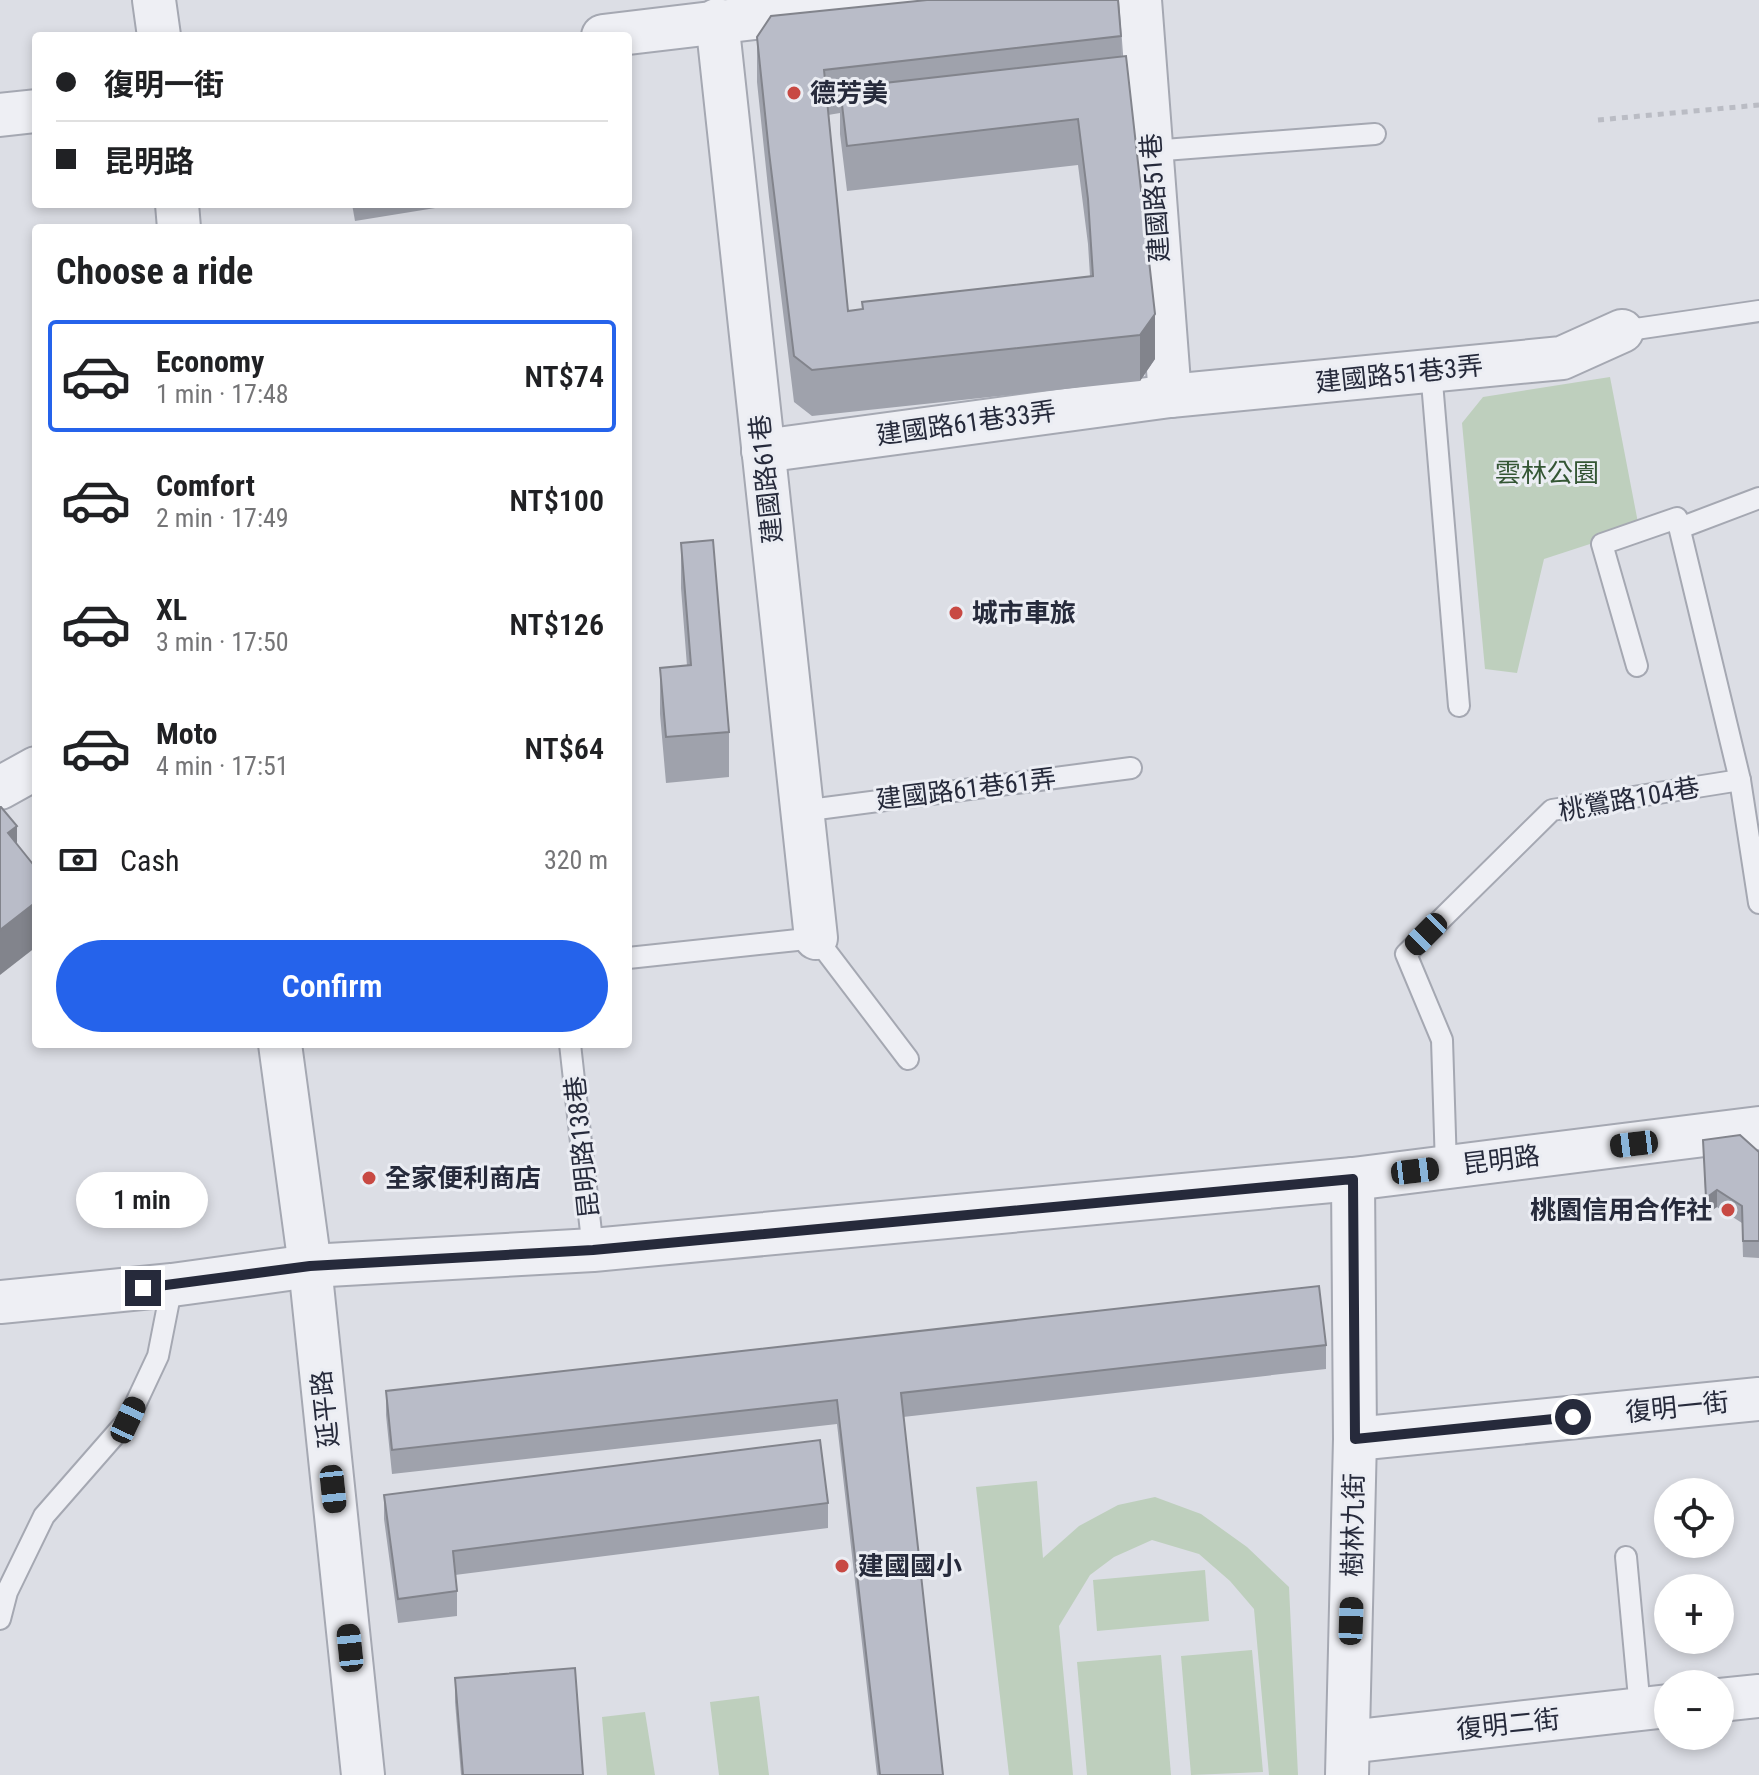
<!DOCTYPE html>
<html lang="en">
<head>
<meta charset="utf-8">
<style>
	body { margin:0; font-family:"Roboto Condensed","Noto Sans TC",sans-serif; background:#f6f6f6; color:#202124; height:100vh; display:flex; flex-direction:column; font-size:30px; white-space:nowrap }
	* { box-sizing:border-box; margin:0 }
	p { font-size:26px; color:#757577 }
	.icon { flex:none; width:44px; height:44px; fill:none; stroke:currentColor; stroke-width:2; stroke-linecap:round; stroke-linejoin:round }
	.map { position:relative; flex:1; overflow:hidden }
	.panel { position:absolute; left:32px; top:224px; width:600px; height:824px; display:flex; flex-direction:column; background:#fff; border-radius:8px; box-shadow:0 4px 12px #0003 }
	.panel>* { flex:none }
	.top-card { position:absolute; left:32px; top:32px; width:600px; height:176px; border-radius:8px; box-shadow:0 4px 12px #0003; display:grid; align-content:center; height:176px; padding:0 24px; background:#fff }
	.tools { position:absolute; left:1654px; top:1478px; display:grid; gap:16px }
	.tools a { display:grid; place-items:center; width:80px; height:80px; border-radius:50%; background:#fff; box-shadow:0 4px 12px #0003; font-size:40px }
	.end { position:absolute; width:36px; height:36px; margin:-18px; border:10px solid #262a3b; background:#fff; box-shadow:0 0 0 4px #fff }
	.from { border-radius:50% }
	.bubble { position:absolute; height:56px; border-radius:28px; background:#fff; box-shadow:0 4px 12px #0003; font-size:26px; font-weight:600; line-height:56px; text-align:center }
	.car { position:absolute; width:24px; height:48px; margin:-24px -12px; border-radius:10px; box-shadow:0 0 6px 2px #0007; background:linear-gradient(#222 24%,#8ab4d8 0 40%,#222 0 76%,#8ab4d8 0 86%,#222 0) }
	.top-card b { display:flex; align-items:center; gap:28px; height:76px; font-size:30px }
	.top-card b+b { border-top:2px solid #e0e0e0 }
	.top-card i { width:20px; height:20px; background:#202124 }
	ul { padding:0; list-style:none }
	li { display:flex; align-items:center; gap:24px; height:112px; margin:0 16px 12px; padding:0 8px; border:4px solid transparent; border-radius:8px }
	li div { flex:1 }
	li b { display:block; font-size:30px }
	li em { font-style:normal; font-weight:600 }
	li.active { border-color:#2563eb }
	li>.icon { width:72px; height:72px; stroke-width:1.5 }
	h2 { padding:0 24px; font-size:36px; line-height:96px }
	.pay { display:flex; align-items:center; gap:20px; height:88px; padding:0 24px; font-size:30px }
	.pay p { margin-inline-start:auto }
	.button { display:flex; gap:16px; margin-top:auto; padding:16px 24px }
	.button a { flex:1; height:92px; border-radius:48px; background:#2563eb; color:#fff; font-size:32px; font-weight:600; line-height:92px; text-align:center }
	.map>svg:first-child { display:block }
</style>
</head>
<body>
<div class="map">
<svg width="1759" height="1775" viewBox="0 0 1759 1775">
	<rect width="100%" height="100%" fill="#dcdee5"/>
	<g fill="#becfbd">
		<path d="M 1610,377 L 1639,528 L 1544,559 L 1517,673 L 1485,669 L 1462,423 L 1483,397 Z"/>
		<path d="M 1037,1481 L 1043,1558 L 1079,1526 L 1118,1505 L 1155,1497 L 1201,1514 L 1247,1547 L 1289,1587 L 1298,1775 L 1269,1775 L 1254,1609 L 1230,1581 L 1199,1554 L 1152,1540 L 1114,1557 L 1090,1575 L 1059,1626 L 1073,1775 L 1009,1775 L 976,1487 Z"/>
		<path d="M 1205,1570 L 1209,1621 L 1097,1631 L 1093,1580 Z"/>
		<path d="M 1252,1650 L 1263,1772 L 1191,1775 L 1181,1656 Z"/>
		<path d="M 1161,1655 L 1171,1775 L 1087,1775 L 1077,1662 Z"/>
		<path d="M 759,1696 L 769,1775 L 719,1775 L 710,1702 Z"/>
		<path d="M 645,1712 L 655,1775 L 607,1775 L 602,1717 Z"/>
	</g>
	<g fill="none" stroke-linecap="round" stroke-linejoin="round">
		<defs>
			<g id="lane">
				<path d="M 1151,151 L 1375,134"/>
				<path d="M 1622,331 L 1759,311"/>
				<path d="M 1431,370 L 1459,706"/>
				<path d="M 1680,528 L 1759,498"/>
				<path d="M 1637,666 L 1602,544 L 1677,518 L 1740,780 L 1759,903"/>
				<path d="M 802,811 L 1131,768"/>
				<path d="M 628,958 L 816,938 L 908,1059"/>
				<path d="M 570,1044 L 593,1250"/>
				<path d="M 1446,1167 L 1442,1040 L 1406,954 L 1552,810 L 1740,780"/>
				<path d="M 1626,1557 L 1640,1709"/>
				<path d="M 0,1619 L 7,1592 L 44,1516 L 128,1420 L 158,1356 L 172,1285"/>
			</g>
			<g id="street">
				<path d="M 154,0 L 159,36"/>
				<path d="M 1140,0 L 1170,396"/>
				<path d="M 717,20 L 816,938"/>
				<path d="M 603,36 L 905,0"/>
				<path d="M 0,115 L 36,111"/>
				<path d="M 177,204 L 179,228"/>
				<path d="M 763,451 L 1170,396 L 1562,358 L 1622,331"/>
				<path d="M 0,788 L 36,768"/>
				<path d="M 280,1044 L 310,1266 L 363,1775"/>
				<path d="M 0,1302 L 172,1285 L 310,1266 L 593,1250 L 1353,1179 L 1759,1128"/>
				<path d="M 1355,1439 L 1759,1399"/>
				<path d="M 1720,1700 L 1759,1696"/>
				<path d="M 1348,1742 L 1668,1706"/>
				<path d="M 1347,1775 L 1355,1439 L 1353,1179"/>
			</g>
		</defs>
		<use href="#lane" stroke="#a5a8b2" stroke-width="24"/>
		<use href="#street" stroke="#a5a8b2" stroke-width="46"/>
		<path stroke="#babcc4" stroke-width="5" stroke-dasharray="6 6" stroke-linecap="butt" d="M 1598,120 L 1759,105"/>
		<use href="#lane" stroke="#eeeff4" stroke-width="20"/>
		<use href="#street" stroke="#eeeff4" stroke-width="42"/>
	</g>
	<g fill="#9fa2ac" fill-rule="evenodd">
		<path d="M 1121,36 L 1121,56 L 1155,359 L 1140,381 L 812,416 L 794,402 L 769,197 L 757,82 L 757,37 ZM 840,113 L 840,134 L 847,191 L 1078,165 L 1088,244 L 1090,276 L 848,311 L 828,115 Z"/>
		<path d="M 352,204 L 460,204 L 355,221 Z"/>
		<path d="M 681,543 L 729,732 L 729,777 L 666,783 L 660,714 L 660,668 L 687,666 L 681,588 Z"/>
		<path d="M 36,776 L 36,832 L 33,823 L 33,777 Z"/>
		<path d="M 1703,1140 L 1759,1152 L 1759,1258 L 1743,1257 L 1742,1223 L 1717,1207 L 1706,1214 Z"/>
		<path d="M 1326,1345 L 1326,1369 L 903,1417 L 943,1775 L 877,1775 L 837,1424 L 392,1474 L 386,1415 L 386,1391 Z"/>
		<path d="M 384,1495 L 828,1503 L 828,1528 L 455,1575 L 457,1591 L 457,1616 L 398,1623 L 384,1519 Z"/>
		<path d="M 455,1678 L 583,1775 L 461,1775 L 455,1702 Z"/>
	</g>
	<g fill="#82848c">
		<path d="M 1155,314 L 1155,359 L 1140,381 L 1140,335 Z"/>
		<path d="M 17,826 L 17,872 L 8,833 Z"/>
		<path d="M 36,902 L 36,947 L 0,975 L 0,930 Z"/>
		<path d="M 1717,1190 L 1717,1207 L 1706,1214 L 1706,1198 Z"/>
	</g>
	<g fill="#b9bcc8" stroke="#82848c" stroke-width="2">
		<path d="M 927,0 L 1118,0 L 1121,36 L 824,70 L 848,311 L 863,309 L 862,302 L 1093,276 L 1088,199 L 1078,119 L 847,146 L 840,88 L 1126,56 L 1155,314 L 1140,335 L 812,370 L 794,356 L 769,152 L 757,37 L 771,16 Z"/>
		<path d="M 713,540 L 729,732 L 666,737 L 660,668 L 691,665 L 681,543 Z"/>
		<path d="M 0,807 L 1,807 L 17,826 L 8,833 L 36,868 L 36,902 L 0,930 Z"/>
		<path d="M 1740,1135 L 1759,1152 L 1759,1241 L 1743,1241 L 1742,1206 L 1717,1190 L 1706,1198 L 1703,1140 Z"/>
		<path d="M 1319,1286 L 1326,1345 L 901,1393 L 943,1775 L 880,1775 L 837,1400 L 392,1450 L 386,1391 Z"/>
		<path d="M 820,1440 L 828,1503 L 453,1551 L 457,1591 L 398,1599 L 384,1495 Z"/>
		<path d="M 575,1668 L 583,1775 L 463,1775 L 455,1678 Z"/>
	</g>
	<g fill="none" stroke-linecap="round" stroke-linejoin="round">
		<path stroke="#262a3b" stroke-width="10" d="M 143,1288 L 310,1266 L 593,1250 L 1353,1179 L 1355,1439 L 1573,1417"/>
	</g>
	<g fill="#c84943" stroke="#ebedf3" stroke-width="3">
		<circle cx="794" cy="93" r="8"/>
		<circle cx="956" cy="613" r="8"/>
		<circle cx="369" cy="1178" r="8"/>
		<circle cx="1728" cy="1210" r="8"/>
		<circle cx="842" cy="1566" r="8"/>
	</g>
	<g text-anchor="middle" stroke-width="6" stroke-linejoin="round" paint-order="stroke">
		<g font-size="26" font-weight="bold" fill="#262a3b" stroke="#ebedf3" text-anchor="start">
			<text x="810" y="102">德芳美</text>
			<text x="972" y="622">城市車旅</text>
			<text x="385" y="1187">全家便利商店</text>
			<text x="1712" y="1219" text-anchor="end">桃園信用合作社</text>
			<text x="858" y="1575">建國國小</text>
		</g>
		<g font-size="26" fill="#262a3b" stroke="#ebedf3">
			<text transform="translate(1155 198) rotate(-94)" y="9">建國路51巷</text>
			<text transform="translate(1399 374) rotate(-6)" y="9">建國路51巷3弄</text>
			<text transform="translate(966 423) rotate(-8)" y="9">建國路61巷33弄</text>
			<text transform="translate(766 479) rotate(-96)" y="9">建國路61巷</text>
			<text transform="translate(966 789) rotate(-7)" y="9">建國路61巷61弄</text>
			<text transform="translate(1629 799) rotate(-10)" y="9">桃鶯路104巷</text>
			<text transform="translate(582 1147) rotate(-96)" y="9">昆明路138巷</text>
			<text transform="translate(1501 1160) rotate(-7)" y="9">昆明路</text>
			<text transform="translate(1677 1407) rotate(-6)" y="9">復明一街</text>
			<text transform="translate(325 1409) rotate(-96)" y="9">延平路</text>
			<text transform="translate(1353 1525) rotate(-89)" y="9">樹林九街</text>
			<text transform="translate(1508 1724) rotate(-6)" y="9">復明二街</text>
		</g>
		<g font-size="26" fill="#345634" stroke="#ebedf3">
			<text x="1547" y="482">雲林公園</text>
		</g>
	</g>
</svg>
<div class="tools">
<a><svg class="icon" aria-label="locate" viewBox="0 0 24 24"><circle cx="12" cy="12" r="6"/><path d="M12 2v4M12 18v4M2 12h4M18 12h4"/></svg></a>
<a>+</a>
<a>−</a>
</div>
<i class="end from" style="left:1573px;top:1417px"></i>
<i class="end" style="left:143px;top:1288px"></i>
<div class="bubble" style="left:76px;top:1172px;width:132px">1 min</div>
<i class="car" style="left:1426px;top:934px;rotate:225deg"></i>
<i class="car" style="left:1634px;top:1144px;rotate:263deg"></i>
<i class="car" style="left:1415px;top:1171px;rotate:83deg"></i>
<i class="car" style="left:128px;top:1420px;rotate:25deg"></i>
<i class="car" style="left:333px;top:1489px;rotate:174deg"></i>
<i class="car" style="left:1351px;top:1621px;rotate:2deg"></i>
<i class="car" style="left:350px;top:1648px;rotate:354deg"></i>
<div class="top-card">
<b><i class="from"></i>復明一街</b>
<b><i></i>昆明路</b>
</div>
<section class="panel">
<h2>Choose a ride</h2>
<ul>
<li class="active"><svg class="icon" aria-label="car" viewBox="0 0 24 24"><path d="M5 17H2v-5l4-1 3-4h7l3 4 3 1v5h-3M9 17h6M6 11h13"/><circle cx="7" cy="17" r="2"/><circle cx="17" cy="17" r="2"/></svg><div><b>Economy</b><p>1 min · 17:48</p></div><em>NT$74</em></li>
<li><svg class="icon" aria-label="car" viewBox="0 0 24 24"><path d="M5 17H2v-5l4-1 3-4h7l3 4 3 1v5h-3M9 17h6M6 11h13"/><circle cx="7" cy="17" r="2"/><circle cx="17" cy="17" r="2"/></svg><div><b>Comfort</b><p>2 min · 17:49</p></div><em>NT$100</em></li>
<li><svg class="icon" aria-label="car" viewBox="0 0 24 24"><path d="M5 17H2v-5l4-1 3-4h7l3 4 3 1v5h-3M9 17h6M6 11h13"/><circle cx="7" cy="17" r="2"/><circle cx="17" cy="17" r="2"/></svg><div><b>XL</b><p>3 min · 17:50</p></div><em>NT$126</em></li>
<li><svg class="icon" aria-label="car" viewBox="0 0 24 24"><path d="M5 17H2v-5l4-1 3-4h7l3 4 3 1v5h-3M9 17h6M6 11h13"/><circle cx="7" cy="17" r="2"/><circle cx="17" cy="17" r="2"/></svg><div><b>Moto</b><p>4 min · 17:51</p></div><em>NT$64</em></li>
</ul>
<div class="pay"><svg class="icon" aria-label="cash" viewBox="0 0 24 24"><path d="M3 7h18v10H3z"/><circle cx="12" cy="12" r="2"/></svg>Cash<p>320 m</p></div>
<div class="button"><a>Confirm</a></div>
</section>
</div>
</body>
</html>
